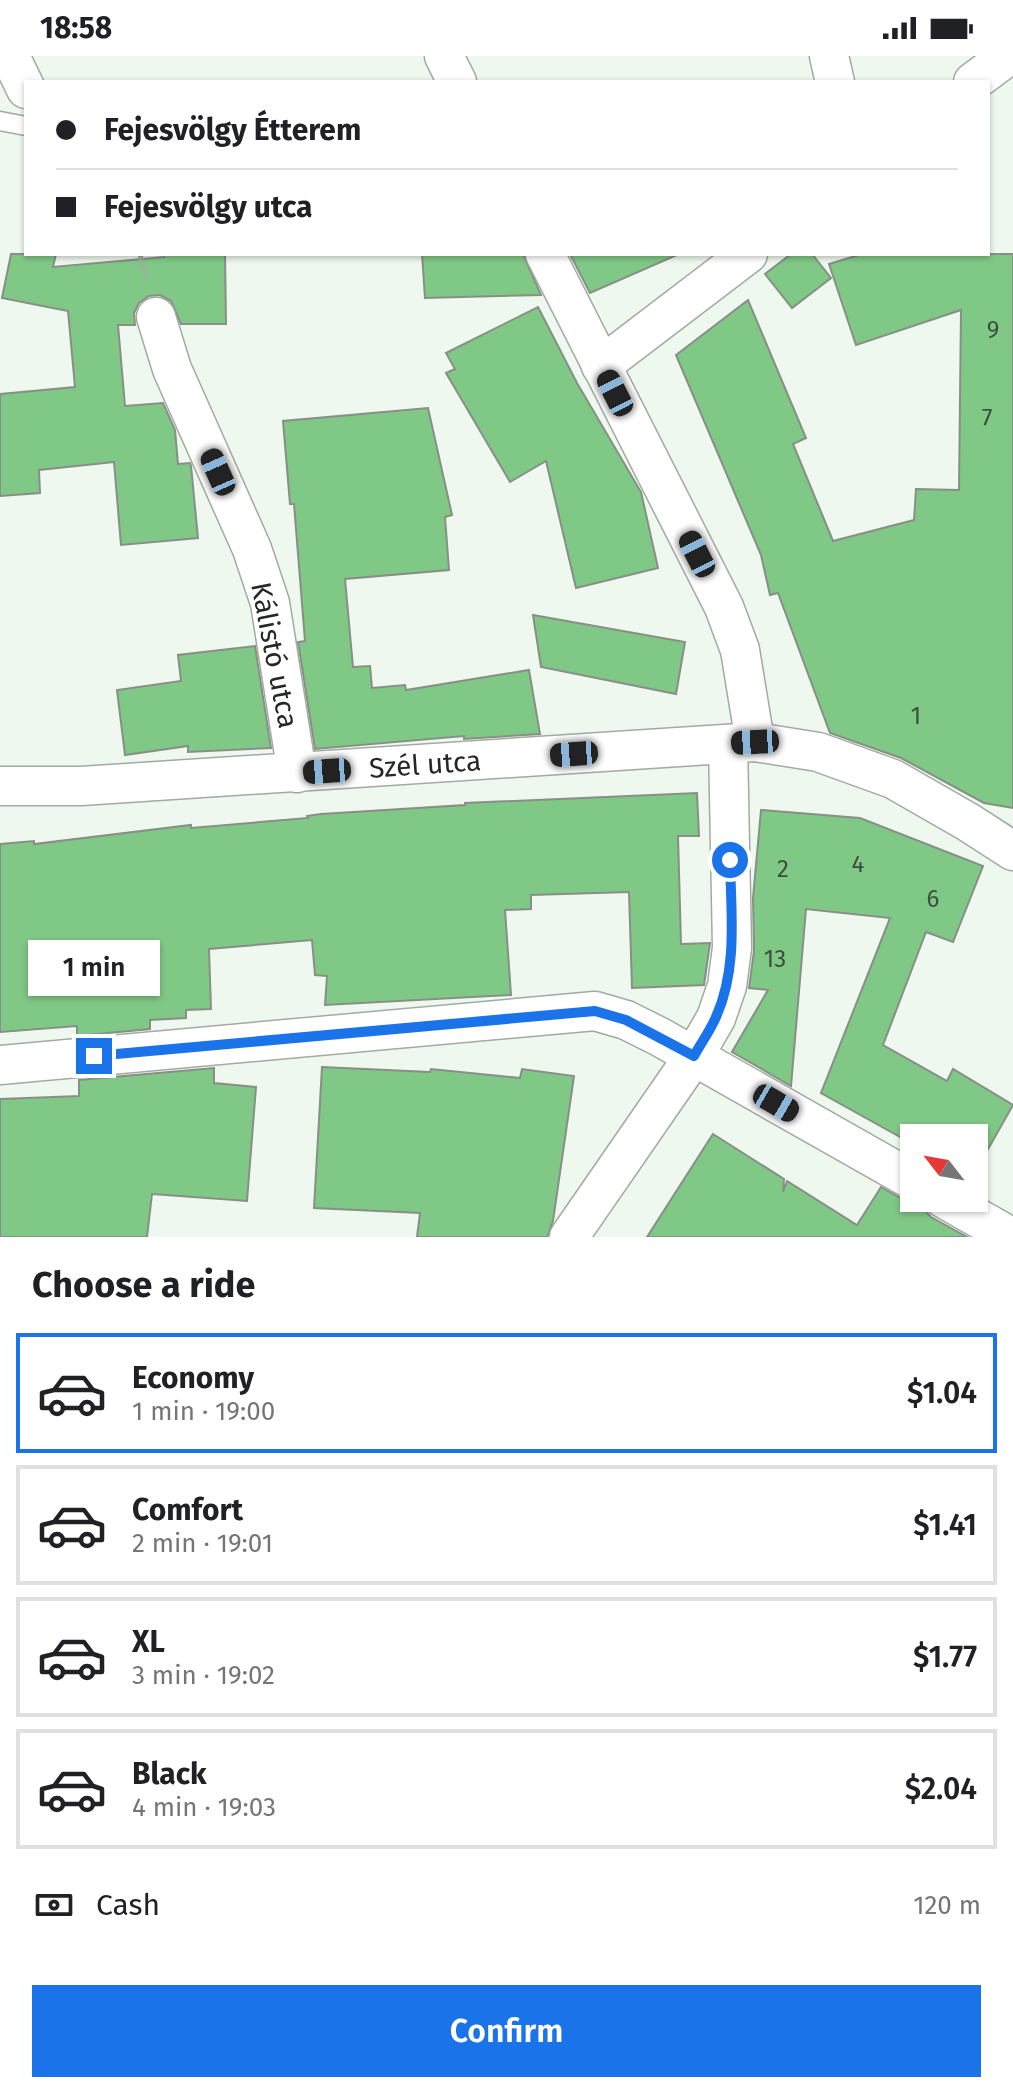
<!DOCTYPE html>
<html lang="en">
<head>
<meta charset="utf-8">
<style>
	body { margin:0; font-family:"Fira Sans",sans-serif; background:#f6f6f6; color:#202124; height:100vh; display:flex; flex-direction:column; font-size:30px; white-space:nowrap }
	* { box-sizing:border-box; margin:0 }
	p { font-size:26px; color:#757577 }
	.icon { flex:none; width:44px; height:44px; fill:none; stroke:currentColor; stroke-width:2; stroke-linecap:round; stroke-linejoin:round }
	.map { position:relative; height:1181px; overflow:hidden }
	.sheet { display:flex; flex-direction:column; background:#fff; flex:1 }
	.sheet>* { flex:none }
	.hud { position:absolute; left:24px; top:24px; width:966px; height:176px; border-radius:0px; box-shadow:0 2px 6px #0004; display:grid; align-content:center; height:176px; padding:0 32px; background:#fff }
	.needle { width:52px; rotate:301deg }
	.tools { position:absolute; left:900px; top:1068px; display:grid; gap:16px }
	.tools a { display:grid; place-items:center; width:88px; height:88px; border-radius:0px; background:#fff; box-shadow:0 2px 6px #0004; font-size:40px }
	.end { position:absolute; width:36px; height:36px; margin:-18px; border:10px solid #1a73e8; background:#fff; box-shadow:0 0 0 4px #fff }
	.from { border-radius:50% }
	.bubble { position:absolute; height:56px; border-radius:0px; background:#fff; box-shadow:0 2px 6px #0004; font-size:26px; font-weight:600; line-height:56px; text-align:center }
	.car { position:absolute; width:24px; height:48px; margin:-24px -12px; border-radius:10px; box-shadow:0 0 6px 2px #0007; background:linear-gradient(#222 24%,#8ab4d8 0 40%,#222 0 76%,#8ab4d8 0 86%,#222 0) }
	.hud b { display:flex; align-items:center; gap:28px; height:76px; font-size:30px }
	.hud b+b { border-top:2px solid #e0e0e0 }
	.hud i { width:20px; height:20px; background:#202124 }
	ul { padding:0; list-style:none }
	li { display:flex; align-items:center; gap:24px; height:120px; margin:0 16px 12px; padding:0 16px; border:4px solid #e0e0e0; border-radius:0px }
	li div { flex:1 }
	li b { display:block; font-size:30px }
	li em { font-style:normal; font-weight:600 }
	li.selected { border-color:#1a73e8 }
	li>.icon { width:72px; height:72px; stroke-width:1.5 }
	h2 { padding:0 32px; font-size:36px; line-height:96px }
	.pay { display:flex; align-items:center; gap:20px; height:88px; padding:0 32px; font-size:30px }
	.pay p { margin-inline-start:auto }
	.action { display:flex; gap:16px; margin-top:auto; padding:16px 32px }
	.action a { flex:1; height:92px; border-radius:0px; background:#1a73e8; color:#fff; font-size:32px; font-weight:600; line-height:92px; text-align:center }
	.status { display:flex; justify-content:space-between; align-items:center; height:56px; padding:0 40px; background:#fff; direction:ltr }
	.status svg { height:22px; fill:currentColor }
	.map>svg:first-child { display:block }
</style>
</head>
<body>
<div class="status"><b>18:58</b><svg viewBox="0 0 49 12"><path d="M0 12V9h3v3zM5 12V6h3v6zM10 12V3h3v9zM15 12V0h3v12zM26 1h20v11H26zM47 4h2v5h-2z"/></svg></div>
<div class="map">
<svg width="1013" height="1181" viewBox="0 0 1013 1181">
	<rect width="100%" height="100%" fill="#eef8ef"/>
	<g fill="#80c886" stroke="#878f87" stroke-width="2">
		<path d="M 11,198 L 56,198 L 53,211 L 164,201 L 164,198 L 225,198 L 226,268 L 181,268 L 171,245 L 160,239 L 149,240 L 139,247 L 134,257 L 135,269 L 118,269 L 125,350 L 163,347 L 175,374 L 178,408 L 190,407 L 191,410 L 198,482 L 121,489 L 114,406 L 39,414 L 40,437 L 0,440 L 0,338 L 75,331 L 68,255 L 2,242 Z"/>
		<path d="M 422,198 L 523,198 L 541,239 L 425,242 Z"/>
		<path d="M 570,198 L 679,198 L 590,237 Z"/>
		<path d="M 791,198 L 812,198 L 831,222 L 792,252 L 765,218 Z"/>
		<path d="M 862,198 L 1013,198 L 1013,752 L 984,747 L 901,702 L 830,677 L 778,537 L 770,539 L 761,499 L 676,299 L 748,244 L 806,382 L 793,388 L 833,485 L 914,464 L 916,433 L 959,434 L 961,254 L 856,289 L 829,208 Z"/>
		<path d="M 538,251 L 577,327 L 641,436 L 658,512 L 576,532 L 546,405 L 510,426 L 446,317 L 455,313 L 446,297 Z"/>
		<path d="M 428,352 L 452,459 L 445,461 L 449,514 L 345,523 L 353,611 L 370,610 L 372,632 L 405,629 L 406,634 L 529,614 L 540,678 L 464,683 L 464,680 L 315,693 L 298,586 L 305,585 L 294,448 L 290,448 L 283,365 Z"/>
		<path d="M 533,559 L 685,586 L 676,638 L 541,611 Z"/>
		<path d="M 255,590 L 271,692 L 188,696 L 188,690 L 125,699 L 117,634 L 181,625 L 178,599 Z"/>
		<path d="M 697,737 L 699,780 L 678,780 L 681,888 L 710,887 L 704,929 L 632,932 L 629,836 L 531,839 L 531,853 L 505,854 L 511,939 L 325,949 L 327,920 L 315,919 L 312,884 L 209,893 L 211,953 L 186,954 L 186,962 L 150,964 L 150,973 L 77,980 L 77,970 L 0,976 L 0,788 L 34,785 L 34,788 L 191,769 L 191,772 L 308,762 L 307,760 L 321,758 L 465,749 L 465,747 Z"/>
		<path d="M 761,754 L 860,762 L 983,810 L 953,886 L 926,876 L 883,989 L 947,1025 L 953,1013 L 1013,1049 L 974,1118 L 974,1082 L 914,1082 L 914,1100 L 904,1094 L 909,1086 L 821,1037 L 890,862 L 806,853 L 791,1030 L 732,996 L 768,934 L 749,932 L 754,895 L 753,842 Z"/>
		<path d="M 322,1011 L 430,1016 L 431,1013 L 520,1022 L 522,1013 L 574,1020 L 553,1165 L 547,1181 L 417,1181 L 420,1157 L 314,1152 Z"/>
		<path d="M 214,1012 L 214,1027 L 256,1031 L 247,1145 L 152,1138 L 147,1181 L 0,1181 L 0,1043 L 79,1040 L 79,1024 Z"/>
		<path d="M 713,1078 L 784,1123 L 783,1136 L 787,1125 L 857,1169 L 881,1131 L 904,1144 L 913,1147 L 922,1145 L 924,1154 L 931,1161 L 967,1181 L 647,1181 Z"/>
	</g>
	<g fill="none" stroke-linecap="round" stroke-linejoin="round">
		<defs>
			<path id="service" d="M 0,65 L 26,70"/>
			<g id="minor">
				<path d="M 10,0 L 26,33"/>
				<path d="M 444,0 L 457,26"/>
				<path d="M 829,0 L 835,26"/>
				<path d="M 973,26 L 1008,0"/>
				<path d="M 545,198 L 724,551 L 740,594 L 755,686"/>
				<path d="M 156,261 L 172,313 L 252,493 L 270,547 L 297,717"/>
				<path d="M 601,310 L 748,198"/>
				<path d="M 0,730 L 81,730 L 755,686 L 818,696 L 893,723 L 968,766 L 1013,795"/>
				<path d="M 0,1009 L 595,955 L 626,964 L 660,981 L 914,1125"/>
				<path d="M 943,1142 L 1011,1181"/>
				<path d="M 569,1181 L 694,1000 L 716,962 L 727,930 L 732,892 L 728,688"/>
			</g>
		</defs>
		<use href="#service" stroke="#a2aaa2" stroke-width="21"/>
		<use href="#minor" stroke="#a2aaa2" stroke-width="41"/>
		<path stroke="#a4aca5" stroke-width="5" stroke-dasharray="6 4" stroke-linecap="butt" d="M 140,198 L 146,221"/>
		<use href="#service" stroke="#fff" stroke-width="18"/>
		<use href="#minor" stroke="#fff" stroke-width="38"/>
	</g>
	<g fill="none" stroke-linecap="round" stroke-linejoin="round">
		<path stroke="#1a73e8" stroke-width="10" d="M 94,1000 L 595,955 L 626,964 L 694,1000 C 701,987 710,975 716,961 C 738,912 731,857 730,804"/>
	</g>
	<g text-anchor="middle" stroke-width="7" stroke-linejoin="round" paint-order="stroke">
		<g font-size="24" fill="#3b503c">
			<text x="993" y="282">9</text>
			<text x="987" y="370">7</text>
			<text x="916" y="668">1</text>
			<text x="858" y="816">4</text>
			<text x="783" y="821">2</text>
			<text x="933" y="851">6</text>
			<text x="775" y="911">13</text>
		</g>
		<g font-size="28" fill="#242824" stroke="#fff">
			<text transform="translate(275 599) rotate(79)" y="10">Kálistó utca</text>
			<text transform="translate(425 708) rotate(-4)" y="10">Szél utca</text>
		</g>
	</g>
</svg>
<div class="tools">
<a><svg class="needle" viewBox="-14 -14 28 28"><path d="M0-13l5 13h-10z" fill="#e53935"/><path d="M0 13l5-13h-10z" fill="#757577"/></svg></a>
</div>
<i class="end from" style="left:730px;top:804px"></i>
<i class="end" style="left:94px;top:1000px"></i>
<div class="bubble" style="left:28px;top:884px;width:132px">1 min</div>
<i class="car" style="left:615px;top:337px;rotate:333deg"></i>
<i class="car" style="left:218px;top:416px;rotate:336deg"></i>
<i class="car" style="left:697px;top:498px;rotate:333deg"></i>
<i class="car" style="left:755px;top:686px;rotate:267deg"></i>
<i class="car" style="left:574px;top:698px;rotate:266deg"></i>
<i class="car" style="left:327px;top:715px;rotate:266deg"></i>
<i class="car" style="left:776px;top:1047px;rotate:120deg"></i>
<div class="hud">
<b><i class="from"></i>Fejesvölgy Étterem</b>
<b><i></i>Fejesvölgy utca</b>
</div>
</div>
<section class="sheet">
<h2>Choose a ride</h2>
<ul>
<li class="selected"><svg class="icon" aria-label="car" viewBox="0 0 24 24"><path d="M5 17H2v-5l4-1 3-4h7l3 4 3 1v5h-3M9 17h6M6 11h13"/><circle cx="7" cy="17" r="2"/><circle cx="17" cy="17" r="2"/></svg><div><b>Economy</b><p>1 min · 19:00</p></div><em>$1.04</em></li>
<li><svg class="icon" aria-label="car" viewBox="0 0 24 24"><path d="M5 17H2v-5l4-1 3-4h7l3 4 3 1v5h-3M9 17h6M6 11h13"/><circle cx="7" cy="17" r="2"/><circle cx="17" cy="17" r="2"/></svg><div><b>Comfort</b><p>2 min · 19:01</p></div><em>$1.41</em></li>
<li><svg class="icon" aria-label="car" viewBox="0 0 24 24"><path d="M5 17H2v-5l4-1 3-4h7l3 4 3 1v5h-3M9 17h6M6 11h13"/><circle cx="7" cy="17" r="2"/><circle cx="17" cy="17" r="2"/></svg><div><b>XL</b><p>3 min · 19:02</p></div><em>$1.77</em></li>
<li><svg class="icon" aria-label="car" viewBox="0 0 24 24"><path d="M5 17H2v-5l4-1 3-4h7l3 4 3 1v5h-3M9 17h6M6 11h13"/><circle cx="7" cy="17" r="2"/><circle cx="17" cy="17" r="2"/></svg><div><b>Black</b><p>4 min · 19:03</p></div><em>$2.04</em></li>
</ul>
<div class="pay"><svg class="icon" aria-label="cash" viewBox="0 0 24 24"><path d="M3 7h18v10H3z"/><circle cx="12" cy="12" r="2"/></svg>Cash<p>120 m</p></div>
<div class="action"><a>Confirm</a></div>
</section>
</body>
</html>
